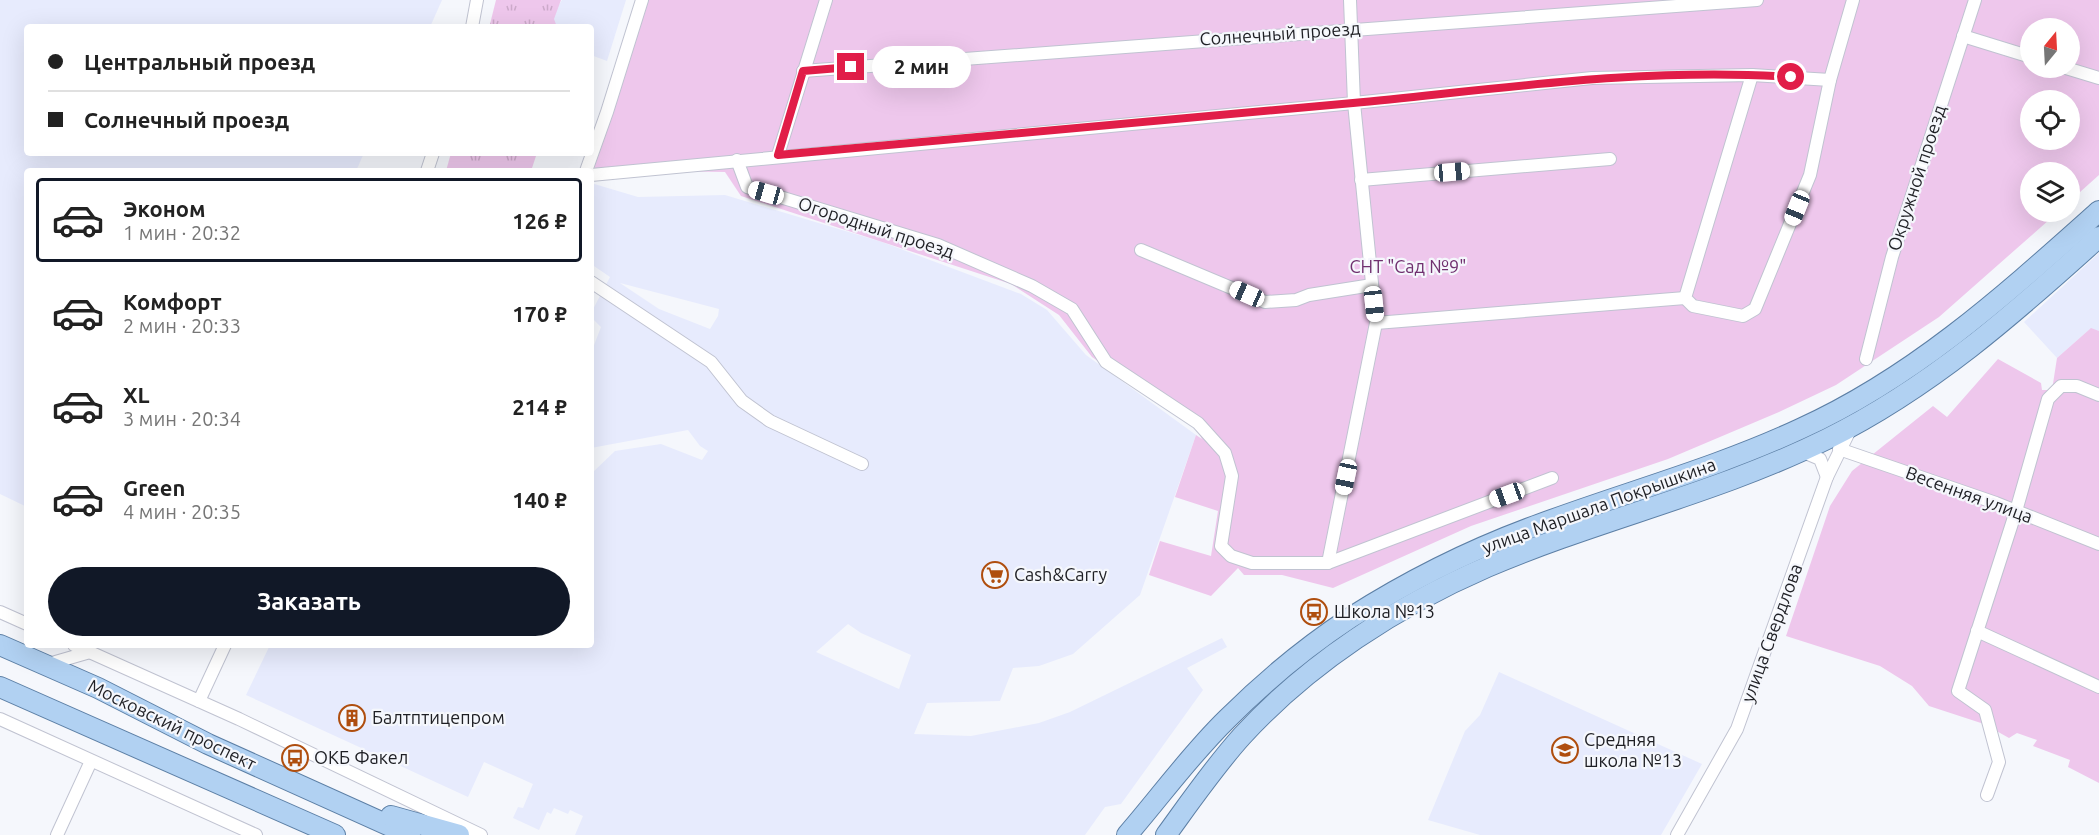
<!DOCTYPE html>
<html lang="ru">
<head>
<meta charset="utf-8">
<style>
	body { margin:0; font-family:Ubuntu,sans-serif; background:#f2f2f2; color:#222; height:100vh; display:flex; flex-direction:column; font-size:22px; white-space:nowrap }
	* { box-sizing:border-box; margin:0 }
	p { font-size:20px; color:#767676 }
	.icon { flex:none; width:33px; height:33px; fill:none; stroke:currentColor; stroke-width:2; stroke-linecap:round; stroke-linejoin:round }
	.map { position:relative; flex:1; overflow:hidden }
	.sheet { position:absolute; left:24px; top:168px; width:570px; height:480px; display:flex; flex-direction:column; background:#fff; border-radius:6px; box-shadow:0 6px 24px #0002 }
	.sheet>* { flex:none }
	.top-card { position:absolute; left:24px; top:24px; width:570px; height:132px; border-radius:6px; box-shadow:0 6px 24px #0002; display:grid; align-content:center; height:132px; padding:0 24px; background:#fff }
	.needle { width:39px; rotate:18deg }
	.tools { position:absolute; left:2020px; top:18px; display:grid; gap:12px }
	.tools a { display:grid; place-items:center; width:60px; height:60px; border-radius:50%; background:#fff; box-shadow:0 6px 24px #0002; font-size:30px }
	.end { position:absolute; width:27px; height:27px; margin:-14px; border:8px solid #e11d48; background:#fff; box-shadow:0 0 0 3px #fff }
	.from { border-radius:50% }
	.bubble { position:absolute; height:42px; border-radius:21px; background:#fff; box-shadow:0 6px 24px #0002; font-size:20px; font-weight:700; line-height:42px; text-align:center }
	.car { position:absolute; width:18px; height:36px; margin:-18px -9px; border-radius:8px; box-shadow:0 0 4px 2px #0007; background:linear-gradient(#fff 24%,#345 0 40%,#fff 0 76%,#345 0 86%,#fff 0) }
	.top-card b { display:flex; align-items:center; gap:21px; height:57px; font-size:22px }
	.top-card b+b { border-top:2px solid #e0e0e0 }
	.top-card i { width:15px; height:15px; background:#222 }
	ul { padding:10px 0 0; list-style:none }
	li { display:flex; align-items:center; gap:18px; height:84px; margin:0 12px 9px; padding:0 12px; border:3px solid transparent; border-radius:6px }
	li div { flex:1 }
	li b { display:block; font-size:22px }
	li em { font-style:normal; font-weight:700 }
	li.active { border-color:#111827 }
	li>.icon { width:54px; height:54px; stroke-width:1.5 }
	.primary-button { display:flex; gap:12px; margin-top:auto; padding:12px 24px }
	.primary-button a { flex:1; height:69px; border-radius:36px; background:#111827; color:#fff; font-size:24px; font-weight:700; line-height:69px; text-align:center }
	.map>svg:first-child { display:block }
</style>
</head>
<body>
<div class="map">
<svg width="2099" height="835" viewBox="0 0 2099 835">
	<defs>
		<pattern id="grass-tufts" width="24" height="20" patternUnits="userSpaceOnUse" patternTransform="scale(1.5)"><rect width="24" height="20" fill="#eec7ec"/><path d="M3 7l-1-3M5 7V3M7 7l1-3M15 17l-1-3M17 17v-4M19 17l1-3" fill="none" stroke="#ccaaca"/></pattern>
	</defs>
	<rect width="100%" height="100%" fill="#f5f7fc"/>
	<g fill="#e7ebfd" fill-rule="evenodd">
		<path d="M 0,0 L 442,0 L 430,27 L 27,27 L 27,153 L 364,153 L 356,171 L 27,171 L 27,507 L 0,494 Z"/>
		<path d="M 562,0 L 626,0 L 607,61 L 591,55 L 591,27 L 545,27 Z"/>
		<path d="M 591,183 L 638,197 L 725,195 L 882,242 L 1021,294 L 1047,310 L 1086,355 L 1196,435 L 1140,595 L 1073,654 L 1039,666 L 1013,668 L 1000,701 L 927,703 L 914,734 L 971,736 L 1039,723 L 1070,712 L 1222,638 L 1227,647 L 1187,668 L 1203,690 L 1121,804 L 1105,807 L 1085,835 L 575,835 L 583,816 L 570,810 L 568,814 L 554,808 L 551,814 L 547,812 L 539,830 L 513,818 L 518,807 L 523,808 L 533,784 L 484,762 L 468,797 L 246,695 L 270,645 L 591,645 L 591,474 L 615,451 L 661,444 L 702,460 L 708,451 L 700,446 L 688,430 L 591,448 L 591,353 L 601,327 L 591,317 L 591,313 L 610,277 L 591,264 ZM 620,283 L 719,309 L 718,316 L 710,329 L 659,309 ZM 848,624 L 861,633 L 911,655 L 899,689 L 816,652 Z"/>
		<path d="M 2099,253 L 2099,331 L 2090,329 L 2057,358 L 2024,322 Z"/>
		<path d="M 1499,672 L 1702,764 L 1661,835 L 1480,835 L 1428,820 L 1465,731 L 1480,715 Z"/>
	</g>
	<g fill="url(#grass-tufts)">
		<path d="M 496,0 L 561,0 L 554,19 L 557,27 L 502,27 L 490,24 Z"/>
		<path d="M 451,153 L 537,153 L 531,171 L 446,171 Z"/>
	</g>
	<g fill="#eec7ec" fill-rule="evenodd">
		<path d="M 642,0 L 2099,0 L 2099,175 L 2070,201 L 2070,172 L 2031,172 L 2031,212 L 2058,212 L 1939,317 L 1836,385 L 1779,412 L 1668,459 L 1471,526 L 1333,588 L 1282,575 L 1244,575 L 1238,568 L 1211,596 L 1149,575 L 1160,541 L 1211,556 L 1218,511 L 1175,497 L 1196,435 L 1202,439 L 1196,429 L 1092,357 L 1059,315 L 1011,284 L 741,196 L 725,172 L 591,170 ZM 2031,28 L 2070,28 L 2070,68 L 2031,68 ZM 2031,100 L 2070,100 L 2070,140 L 2031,140 Z"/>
		<path d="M 2091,328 L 2099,331 L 2099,783 L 2068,767 L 2070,760 L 2033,746 L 2037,740 L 2017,733 L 2009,738 L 1984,724 L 1929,706 L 1912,686 L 1880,666 L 1786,636 L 1830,506 L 1852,471 L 1933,406 L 1947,417 L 1998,359 L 2041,383 L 2042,390 L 2052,390 L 2057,358 Z"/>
	</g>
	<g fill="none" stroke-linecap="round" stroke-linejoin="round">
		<defs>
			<g id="minor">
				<path d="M 472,27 L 477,0"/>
				<path d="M 1963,36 L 2031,57"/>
				<path d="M 2066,68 L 2099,78"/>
				<path d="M 803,71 L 1757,0"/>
				<path d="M 1752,75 L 1685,298 L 1693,306 L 1743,316 L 1755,309 L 1810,175 L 1830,80 L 1853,0"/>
				<path d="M 778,155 L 826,0"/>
				<path d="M 737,160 L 747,187 L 938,245 L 1032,286 L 1072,309 L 1106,362 L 1198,423 L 1225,453 L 1232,476 L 1221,546 L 1231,556 L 1252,563 L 1328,563 L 1552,478"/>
				<path d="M 427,171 L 433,153"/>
				<path d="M 586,171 L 607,112 L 642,0"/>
				<path d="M 591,175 L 1354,103 L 1592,78 L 1752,75 L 1830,80"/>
				<path d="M 1361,180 L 1610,159"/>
				<path d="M 1141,250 L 1265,302 L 1296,300 L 1309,295 L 1372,285"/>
				<path d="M 591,282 L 711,362 L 742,401 L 770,421 L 862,464"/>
				<path d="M 1376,323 L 1685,298"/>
				<path d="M 1866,359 L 1892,257 L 1975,0"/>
				<path d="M 1839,449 L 1996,503 L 2099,544"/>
				<path d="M 1801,451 L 1820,459 L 1827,477"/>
				<path d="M 1328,563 L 1376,323 L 1354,103 L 1350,0"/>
				<path d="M 0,612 L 27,624"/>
				<path d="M 1977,631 L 2099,687"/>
				<path d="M 74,645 L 239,719 L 481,835"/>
				<path d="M 45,665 L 90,652"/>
				<path d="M 199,701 L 225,645"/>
				<path d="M 0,719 L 256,835"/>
				<path d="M 1987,795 L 1999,762 L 1985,710 L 1958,691 L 2016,511 L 2048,399 L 2061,386 L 2077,386 L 2099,395"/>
				<path d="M 57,835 L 91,761"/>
				<path d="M 1677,835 L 1737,729 L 1827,477 L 1851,428"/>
			</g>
			<g id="primary">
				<path d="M 0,645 L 98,688 L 208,744 L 410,835"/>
				<path d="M 0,687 L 335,835"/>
				<path d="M 391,816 L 459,835"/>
				<path d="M 1127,835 C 1160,797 1190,755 1227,719 C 1264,682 1306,647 1350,618 C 1408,581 1470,550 1535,526 C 1623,493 1714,469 1800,429 C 1915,377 2006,294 2099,211"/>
				<path d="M 1166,835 C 1190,802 1214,767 1242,736 C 1309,663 1397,606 1487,567 C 1599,519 1718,493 1827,439 C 1930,388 2014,314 2099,237"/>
			</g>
		</defs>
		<use href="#minor" stroke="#c0c3d1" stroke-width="14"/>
		<use href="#primary" stroke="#5c7fa5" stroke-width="22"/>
		<use href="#minor" stroke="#fff" stroke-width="12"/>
		<use href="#primary" stroke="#b1d1f2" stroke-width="20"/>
	</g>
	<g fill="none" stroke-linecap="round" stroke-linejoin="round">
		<path stroke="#e11d48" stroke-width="8" d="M 851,67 L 803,71 L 778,155 C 969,138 1161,122 1353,103 C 1499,89 1644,67 1791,77"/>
	</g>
	<defs>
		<symbol id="supermarket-ring" viewBox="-11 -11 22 22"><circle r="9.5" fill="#f5f7fc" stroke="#af4e0e" stroke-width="1.5"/><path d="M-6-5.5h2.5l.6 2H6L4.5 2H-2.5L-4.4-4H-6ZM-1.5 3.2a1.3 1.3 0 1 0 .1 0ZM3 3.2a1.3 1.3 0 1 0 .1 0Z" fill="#af4e0e"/></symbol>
		<symbol id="bus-ring" viewBox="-11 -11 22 22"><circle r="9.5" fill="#f5f7fc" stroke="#af4e0e" stroke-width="1.5"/><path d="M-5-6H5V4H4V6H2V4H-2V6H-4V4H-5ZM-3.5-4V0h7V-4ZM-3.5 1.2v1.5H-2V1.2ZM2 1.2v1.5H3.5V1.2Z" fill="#af4e0e"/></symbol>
		<symbol id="building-ring" viewBox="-11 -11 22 22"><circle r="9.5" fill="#f5f7fc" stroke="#af4e0e" stroke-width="1.5"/><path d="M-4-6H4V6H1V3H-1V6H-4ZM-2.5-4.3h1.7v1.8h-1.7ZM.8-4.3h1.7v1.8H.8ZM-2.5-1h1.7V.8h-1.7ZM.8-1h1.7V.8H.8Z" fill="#af4e0e"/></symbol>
		<symbol id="school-ring" viewBox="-11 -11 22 22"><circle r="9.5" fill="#f5f7fc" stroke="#af4e0e" stroke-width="1.5"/><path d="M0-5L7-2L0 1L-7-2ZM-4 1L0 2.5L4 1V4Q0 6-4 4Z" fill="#af4e0e"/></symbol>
	</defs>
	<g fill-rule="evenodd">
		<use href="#supermarket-ring" x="980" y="560" width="30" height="30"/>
		<use href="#bus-ring" x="1299" y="597" width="30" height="30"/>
		<use href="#building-ring" x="337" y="703" width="30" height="30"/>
		<use href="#school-ring" x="1550" y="735" width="30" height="30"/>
		<use href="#bus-ring" x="280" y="743" width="30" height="30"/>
	</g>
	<g text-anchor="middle" stroke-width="4.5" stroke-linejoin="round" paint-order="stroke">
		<g font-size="18" fill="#1e1f24" stroke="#f5f7fc">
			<text transform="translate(1280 34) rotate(-4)" y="6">Солнечный проезд</text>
			<text transform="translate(1917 178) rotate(-72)" y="6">Окружной проезд</text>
			<text transform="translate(876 228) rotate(18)" y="6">Огородный проезд</text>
			<text transform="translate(1969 495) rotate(20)" y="6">Весенняя улица</text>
			<text transform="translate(1599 506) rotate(-20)" y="6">улица Маршала Покрышкина</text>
			<text transform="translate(1772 633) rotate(-70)" y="6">улица Свердлова</text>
			<text transform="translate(172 725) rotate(26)" y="6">Московский проспект</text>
		</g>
		<g font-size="18" fill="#70306f" stroke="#f5f7fc">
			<text x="1408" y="273">СНТ "Сад №9"</text>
		</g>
		<g font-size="18" fill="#1e1f24" stroke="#f5f7fc" text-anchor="start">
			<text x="1014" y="581">Cash&amp;Carry</text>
			<text x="1334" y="618">Школа №13</text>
			<text x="372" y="724">Балтптицепром</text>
			<text x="1584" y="746">Средняя<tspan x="1584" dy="21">школа №13</tspan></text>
			<text x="314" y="764">ОКБ Факел</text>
		</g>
	</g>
</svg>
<div class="tools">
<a><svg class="needle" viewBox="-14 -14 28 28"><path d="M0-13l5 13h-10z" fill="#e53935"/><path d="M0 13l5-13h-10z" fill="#767676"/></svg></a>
<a><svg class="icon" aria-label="locate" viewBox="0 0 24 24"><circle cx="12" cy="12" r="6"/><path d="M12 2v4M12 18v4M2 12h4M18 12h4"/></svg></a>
<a><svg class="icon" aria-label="layers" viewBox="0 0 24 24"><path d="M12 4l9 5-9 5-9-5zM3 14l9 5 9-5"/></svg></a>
</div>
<i class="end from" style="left:1791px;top:77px"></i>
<i class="end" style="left:851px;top:67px"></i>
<div class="bubble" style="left:872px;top:46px;width:99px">2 мин</div>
<i class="car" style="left:1452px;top:172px;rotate:85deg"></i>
<i class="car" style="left:766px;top:193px;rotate:286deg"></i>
<i class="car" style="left:1797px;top:208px;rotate:202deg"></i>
<i class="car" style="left:1247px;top:294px;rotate:294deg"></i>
<i class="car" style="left:1374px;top:304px;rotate:174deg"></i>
<i class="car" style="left:1346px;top:477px;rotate:192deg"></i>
<i class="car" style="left:1507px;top:495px;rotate:250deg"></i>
<div class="top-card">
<b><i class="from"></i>Центральный проезд</b>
<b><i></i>Солнечный проезд</b>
</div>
<section class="sheet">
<ul>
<li class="active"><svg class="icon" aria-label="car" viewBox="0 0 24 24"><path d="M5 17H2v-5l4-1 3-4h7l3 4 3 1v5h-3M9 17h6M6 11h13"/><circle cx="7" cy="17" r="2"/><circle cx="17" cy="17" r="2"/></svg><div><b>Эконом</b><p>1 мин · 20:32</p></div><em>126 ₽</em></li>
<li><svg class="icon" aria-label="car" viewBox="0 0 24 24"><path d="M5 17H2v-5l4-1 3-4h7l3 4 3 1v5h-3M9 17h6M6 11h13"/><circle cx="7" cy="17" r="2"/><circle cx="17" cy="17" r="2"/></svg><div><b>Комфорт</b><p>2 мин · 20:33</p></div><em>170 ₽</em></li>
<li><svg class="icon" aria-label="car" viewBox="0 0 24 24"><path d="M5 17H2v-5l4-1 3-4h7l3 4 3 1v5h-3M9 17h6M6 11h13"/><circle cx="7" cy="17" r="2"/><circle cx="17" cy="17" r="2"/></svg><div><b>XL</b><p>3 мин · 20:34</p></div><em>214 ₽</em></li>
<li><svg class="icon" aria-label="car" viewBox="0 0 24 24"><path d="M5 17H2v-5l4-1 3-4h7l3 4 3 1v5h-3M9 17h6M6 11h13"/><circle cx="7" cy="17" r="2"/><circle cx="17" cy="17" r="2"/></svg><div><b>Green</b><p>4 мин · 20:35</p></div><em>140 ₽</em></li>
</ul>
<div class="primary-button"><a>Заказать</a></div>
</section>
</div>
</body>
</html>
